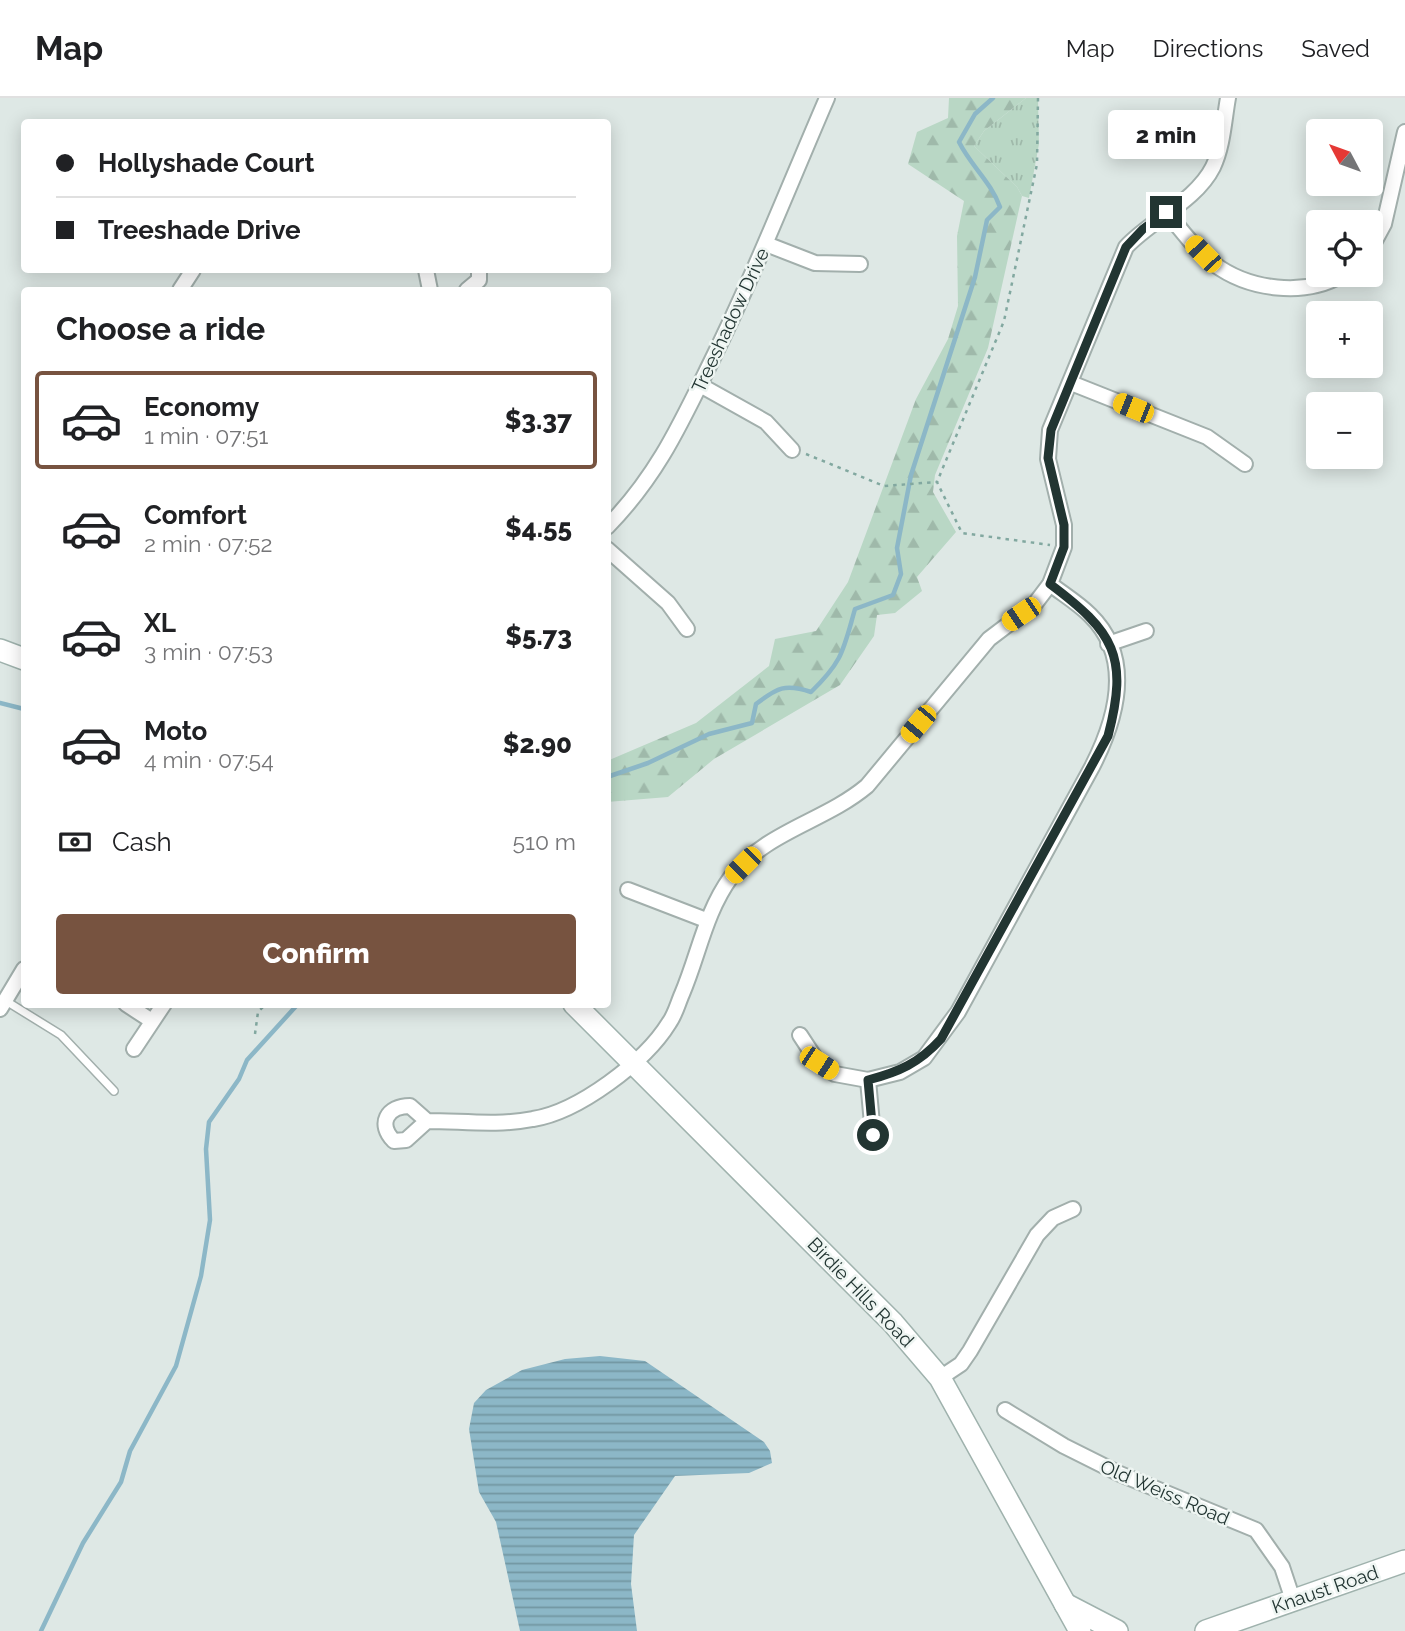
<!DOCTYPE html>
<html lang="en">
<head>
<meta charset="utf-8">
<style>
	body { margin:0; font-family:Raleway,sans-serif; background:#f6f6f6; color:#202124; height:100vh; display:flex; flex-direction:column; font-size:26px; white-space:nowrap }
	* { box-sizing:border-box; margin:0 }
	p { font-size:23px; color:#757577 }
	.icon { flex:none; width:38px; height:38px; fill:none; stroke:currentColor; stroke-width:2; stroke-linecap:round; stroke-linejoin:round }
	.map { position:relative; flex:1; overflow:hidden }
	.panel { position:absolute; left:21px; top:189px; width:590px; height:721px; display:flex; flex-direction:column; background:#fff; border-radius:7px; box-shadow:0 4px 18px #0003 }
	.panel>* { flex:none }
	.hud { position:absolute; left:21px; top:21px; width:590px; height:154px; border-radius:7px; box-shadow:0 4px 18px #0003; display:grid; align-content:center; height:154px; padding:0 35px; background:#fff }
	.needle { width:46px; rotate:311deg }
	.fabs { position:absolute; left:1306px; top:21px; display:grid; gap:14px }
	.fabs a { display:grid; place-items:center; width:77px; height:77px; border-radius:7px; background:#fff; box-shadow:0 4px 18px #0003; font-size:35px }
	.end { position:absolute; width:32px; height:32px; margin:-16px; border:9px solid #223532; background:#fff; box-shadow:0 0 0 4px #fff }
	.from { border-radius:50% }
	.bubble { position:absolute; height:49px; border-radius:7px; background:#fff; box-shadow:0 4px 18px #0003; font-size:23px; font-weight:800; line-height:49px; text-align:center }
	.car { position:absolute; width:21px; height:42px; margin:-21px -10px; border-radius:9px; box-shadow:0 0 5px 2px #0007; background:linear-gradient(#f5c518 24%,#345 0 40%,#f5c518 0 76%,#345 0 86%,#f5c518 0) }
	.hud b { display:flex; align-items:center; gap:24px; height:66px; font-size:26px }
	.hud b+b { border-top:2px solid #e0e0e0 }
	.hud i { width:18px; height:18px; background:#202124 }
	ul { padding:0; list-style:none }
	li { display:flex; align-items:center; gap:21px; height:98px; margin:0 14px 10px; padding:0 21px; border:4px solid transparent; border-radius:7px }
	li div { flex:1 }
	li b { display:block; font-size:26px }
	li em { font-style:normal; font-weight:800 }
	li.active { border-color:#775340 }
	li>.icon { width:63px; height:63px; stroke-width:1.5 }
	h2 { padding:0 35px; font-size:32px; line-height:84px }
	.pay { display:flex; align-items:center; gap:18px; height:77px; padding:0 35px; font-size:26px }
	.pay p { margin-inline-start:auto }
	.cta { display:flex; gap:14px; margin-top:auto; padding:14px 35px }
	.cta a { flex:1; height:80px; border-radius:7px; background:#775340; color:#fff; font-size:28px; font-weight:800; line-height:80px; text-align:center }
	header { display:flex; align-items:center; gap:42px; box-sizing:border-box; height:98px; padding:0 35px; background:#fff; border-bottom:2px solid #e0e0e0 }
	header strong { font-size:33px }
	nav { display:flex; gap:38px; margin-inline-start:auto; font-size:24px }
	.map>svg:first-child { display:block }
</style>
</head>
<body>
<header>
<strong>Map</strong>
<nav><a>Map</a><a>Directions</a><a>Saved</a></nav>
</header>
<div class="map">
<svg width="1405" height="1533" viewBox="0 0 1405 1533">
	<defs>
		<pattern id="grass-tufts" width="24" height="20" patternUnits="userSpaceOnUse" patternTransform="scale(1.75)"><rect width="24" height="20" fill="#b9d7c5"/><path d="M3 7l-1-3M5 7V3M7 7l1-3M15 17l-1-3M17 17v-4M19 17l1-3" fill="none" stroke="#9fb9aa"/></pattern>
		<pattern id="forest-firs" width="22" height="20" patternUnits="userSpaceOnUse" patternTransform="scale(1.75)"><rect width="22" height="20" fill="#b9d7c5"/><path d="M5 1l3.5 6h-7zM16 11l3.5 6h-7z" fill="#9fb9aa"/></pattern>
		<pattern id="water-rules" width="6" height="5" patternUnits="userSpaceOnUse" patternTransform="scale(1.75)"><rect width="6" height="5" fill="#8cb7c7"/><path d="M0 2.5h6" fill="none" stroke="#7296a2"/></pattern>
	</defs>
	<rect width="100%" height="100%" fill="#dee8e5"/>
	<path fill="url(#grass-tufts)" d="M 1026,0 L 1038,0 L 1039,46 L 1029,100 L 1022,98 L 1017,89 L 974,48 L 984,33 Z"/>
	<path fill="url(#forest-firs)" d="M 949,0 L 1026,0 L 984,33 L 974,48 L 1017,89 L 1022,98 L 988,250 L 935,377 L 933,394 L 956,434 L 917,479 L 922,493 L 895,515 L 877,517 L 874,538 L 840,587 L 714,661 L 668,699 L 607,704 L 607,663 L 696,625 L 769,568 L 775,541 L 816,533 L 848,484 L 916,301 L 948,241 L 958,208 L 957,138 L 964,103 L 908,66 L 917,34 L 948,20 Z"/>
	<path fill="url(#water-rules)" d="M 600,1258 L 645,1263 L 764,1344 L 770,1353 L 772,1365 L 749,1375 L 675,1378 L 634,1437 L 631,1486 L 637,1533 L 520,1533 L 496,1424 L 479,1394 L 469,1331 L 474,1305 L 486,1292 L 522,1272 L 565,1261 Z"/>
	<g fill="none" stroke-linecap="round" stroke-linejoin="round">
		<g stroke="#8cb7c7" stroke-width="4.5">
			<path d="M 0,605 L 24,611"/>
			<path d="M 607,679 L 648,665 L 709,636 L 752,625 L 756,606 C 777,590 785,585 811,594 C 843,563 843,553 855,511 L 893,497 L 901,476 L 897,450 L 911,377 L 975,179 L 987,122 L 1000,109 C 991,84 971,68 959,44 L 975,16 L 993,0"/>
			<path d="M 41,1533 L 83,1445 L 121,1384 L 130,1353 L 176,1268 L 201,1178 L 210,1122 L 206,1051 L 209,1024 L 239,981 L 247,962 L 298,906"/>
		</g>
		<defs>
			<path id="service" d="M 6,903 L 61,937 L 114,993"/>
			<g id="minor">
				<path d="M 1166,114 C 1181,131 1196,153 1214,166 C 1249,192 1304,199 1342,177"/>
				<path d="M 766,146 L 815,165 L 860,166"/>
				<path d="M 1370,152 L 1384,126 L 1405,34"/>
				<path d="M 426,172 L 430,192"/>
				<path d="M 180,192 L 193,172"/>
				<path d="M 467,192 L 479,182 L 479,172"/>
				<path d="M 1071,285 L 1207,339 L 1245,366"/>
				<path d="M 700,287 L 766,324 L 792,352"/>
				<path d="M 607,429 C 657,378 680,327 711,264 C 754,177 789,88 827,0"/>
				<path d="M 607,451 L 668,505 L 687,531"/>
				<path d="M 1108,546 L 1146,533"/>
				<path d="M 628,792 L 706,822"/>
				<path d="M 126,906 L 152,923"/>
				<path d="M 0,911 L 24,871"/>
				<path d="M 800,937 L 819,966 L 835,976 L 868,982 L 900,974 L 924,960 L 958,914 L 1092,669 C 1117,620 1134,560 1090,517 C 1078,505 1063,496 1050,486"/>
				<path d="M 134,951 L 164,906"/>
				<path d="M 868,982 L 873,1037"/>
				<path d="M 427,1023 L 410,1008 C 387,1008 377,1026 394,1043 L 406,1042 L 427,1023 C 462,1023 498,1028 533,1021 C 578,1014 645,964 669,925 C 675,917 678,905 682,896 C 699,856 705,815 731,779 C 766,733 824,724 867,688 L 989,541 L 1034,507 L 1050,486 L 1064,449 L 1064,427 L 1048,361 L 1050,332 L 1126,149 C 1151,122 1196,103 1213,69 C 1223,48 1224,22 1228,0"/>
				<path d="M 940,1280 L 961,1266 L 970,1253 L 1037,1137 L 1053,1120 L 1073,1111"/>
				<path d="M 1005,1312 L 1064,1348 L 1120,1376 L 1256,1432 L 1282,1469 L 1293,1502"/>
			</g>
			<g id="secondary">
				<path d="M 0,552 L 24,561"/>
				<path d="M 574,906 L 893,1225 L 940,1280 L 1080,1533"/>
				<path d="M 1065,1506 L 1117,1533"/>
				<path d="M 1206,1533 L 1405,1463"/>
			</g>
		</defs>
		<use href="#service" stroke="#a2afac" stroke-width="10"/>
		<use href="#minor" stroke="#a2afac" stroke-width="18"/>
		<use href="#secondary" stroke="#9fb2ad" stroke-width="24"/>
		<g stroke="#82a8a0" stroke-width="2.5" stroke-dasharray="3.5 5" stroke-linecap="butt">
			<path d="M 1038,0 L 1037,66 L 1004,223 L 937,384 L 962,435 L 1050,447"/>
			<path d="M 806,356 L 884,388 L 936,384"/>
			<path d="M 255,936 L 258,914 L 266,906"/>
		</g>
		<use href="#service" stroke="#fff" stroke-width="7"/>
		<use href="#minor" stroke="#fff" stroke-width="14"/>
		<use href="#secondary" stroke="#fff" stroke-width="21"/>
	</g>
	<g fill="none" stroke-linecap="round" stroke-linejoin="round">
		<path stroke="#223532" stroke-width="9" d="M 873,1037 L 868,982 C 899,974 919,965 941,941 L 1108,638 C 1129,558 1114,534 1050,486 L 1064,449 L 1064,427 L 1048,360 L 1051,332 L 1126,149 L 1143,131 L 1166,114"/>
	</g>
	<g text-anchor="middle" stroke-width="5" stroke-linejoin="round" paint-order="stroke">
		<g font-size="19" fill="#223532" stroke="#eef5f2">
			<text transform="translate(730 222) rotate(-65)" y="7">Treeshadow Drive</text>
			<text transform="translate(861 1194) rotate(46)" y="7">Birdie Hills Road</text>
			<text transform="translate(1165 1394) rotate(23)" y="7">Old Weiss Road</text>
			<text transform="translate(1325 1491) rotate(-19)" y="7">Knaust Road</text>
		</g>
	</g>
</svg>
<div class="fabs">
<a><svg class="needle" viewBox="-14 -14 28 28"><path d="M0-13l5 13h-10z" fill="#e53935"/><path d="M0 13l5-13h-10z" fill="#757577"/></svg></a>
<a><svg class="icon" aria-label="locate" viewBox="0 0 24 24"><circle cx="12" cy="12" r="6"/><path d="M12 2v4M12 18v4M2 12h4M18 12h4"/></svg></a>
<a>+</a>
<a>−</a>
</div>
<i class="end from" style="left:873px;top:1037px"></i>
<i class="end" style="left:1166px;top:114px"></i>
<div class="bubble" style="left:1108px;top:12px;width:116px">2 min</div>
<i class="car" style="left:1203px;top:156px;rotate:316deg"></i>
<i class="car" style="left:1133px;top:310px;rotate:292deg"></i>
<i class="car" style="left:1021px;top:516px;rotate:236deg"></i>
<i class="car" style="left:918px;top:626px;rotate:220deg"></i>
<i class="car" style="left:743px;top:767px;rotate:225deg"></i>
<i class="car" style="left:819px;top:965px;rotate:123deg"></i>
<div class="hud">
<b><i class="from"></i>Hollyshade Court</b>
<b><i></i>Treeshade Drive</b>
</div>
<section class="panel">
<h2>Choose a ride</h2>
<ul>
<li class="active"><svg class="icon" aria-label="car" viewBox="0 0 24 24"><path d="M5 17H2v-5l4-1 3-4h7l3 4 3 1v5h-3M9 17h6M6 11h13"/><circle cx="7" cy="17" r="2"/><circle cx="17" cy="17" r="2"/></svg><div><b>Economy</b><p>1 min · 07:51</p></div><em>$3.37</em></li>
<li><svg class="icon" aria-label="car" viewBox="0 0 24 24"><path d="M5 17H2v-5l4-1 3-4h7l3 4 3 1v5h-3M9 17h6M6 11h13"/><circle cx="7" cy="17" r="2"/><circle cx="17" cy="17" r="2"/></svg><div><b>Comfort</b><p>2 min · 07:52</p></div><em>$4.55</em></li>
<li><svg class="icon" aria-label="car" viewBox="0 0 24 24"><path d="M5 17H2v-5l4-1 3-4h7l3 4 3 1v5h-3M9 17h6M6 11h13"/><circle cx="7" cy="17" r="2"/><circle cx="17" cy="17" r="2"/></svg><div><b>XL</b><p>3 min · 07:53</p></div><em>$5.73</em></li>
<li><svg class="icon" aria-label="car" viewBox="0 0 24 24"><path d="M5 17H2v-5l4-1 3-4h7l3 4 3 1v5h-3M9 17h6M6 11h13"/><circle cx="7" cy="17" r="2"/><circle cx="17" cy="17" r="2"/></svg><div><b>Moto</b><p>4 min · 07:54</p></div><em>$2.90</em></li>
</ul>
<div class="pay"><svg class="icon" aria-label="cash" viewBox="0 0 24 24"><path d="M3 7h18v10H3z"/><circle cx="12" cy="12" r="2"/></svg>Cash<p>510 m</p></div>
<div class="cta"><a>Confirm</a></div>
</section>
</div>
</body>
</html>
